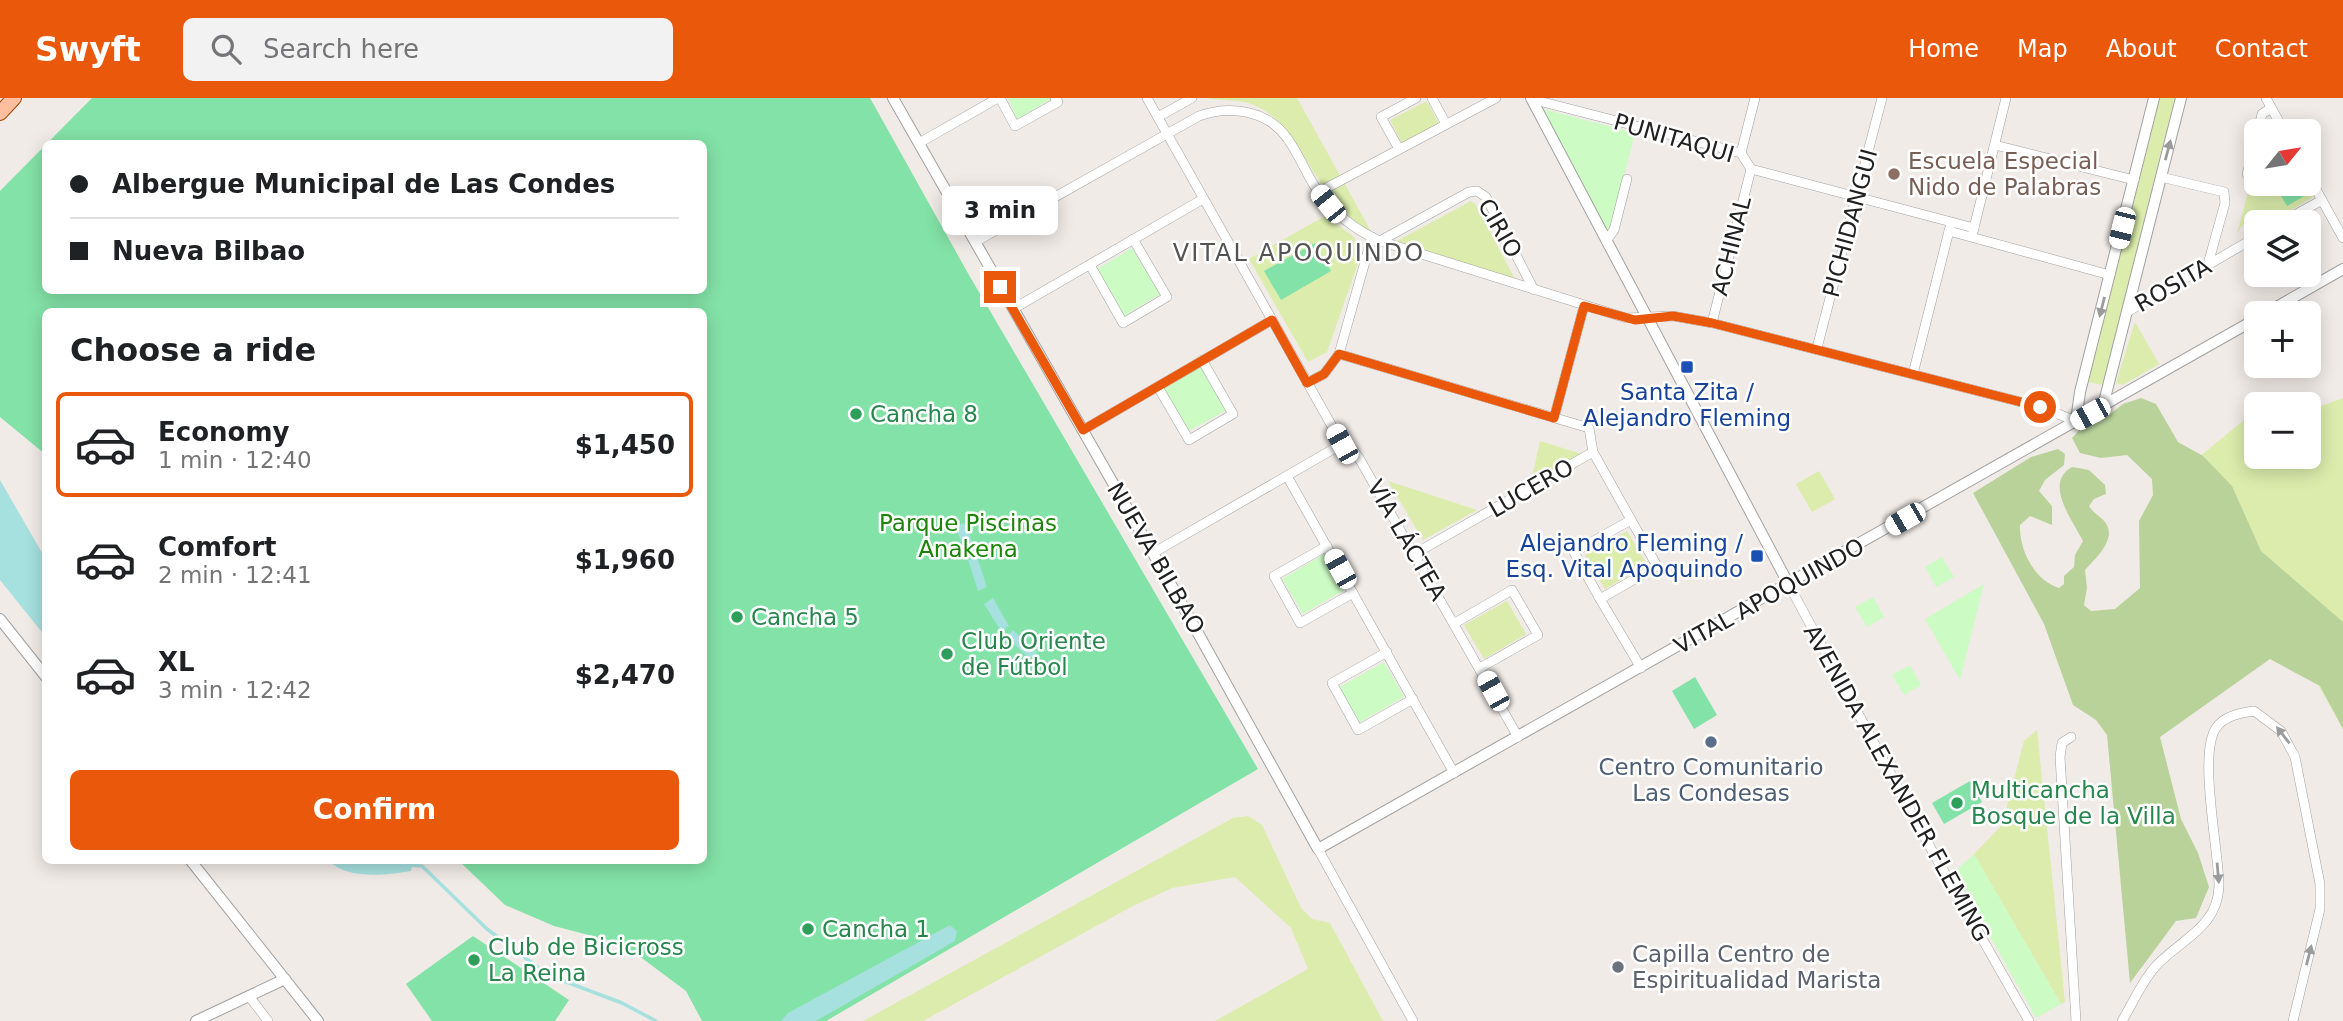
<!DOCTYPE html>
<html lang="en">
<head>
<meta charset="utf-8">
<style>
	body { margin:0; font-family:"DejaVu Sans",sans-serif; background:#f2f2f2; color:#202124; height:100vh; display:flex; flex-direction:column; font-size:26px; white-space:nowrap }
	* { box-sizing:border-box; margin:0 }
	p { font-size:23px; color:#757577 }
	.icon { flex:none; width:38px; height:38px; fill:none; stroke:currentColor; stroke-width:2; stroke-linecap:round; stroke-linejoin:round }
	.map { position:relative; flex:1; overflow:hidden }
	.panel { position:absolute; left:42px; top:210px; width:665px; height:556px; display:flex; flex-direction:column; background:#fff; border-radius:10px; box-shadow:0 4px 18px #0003 }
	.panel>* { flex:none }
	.banner { position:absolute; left:42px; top:42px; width:665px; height:154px; border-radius:10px; box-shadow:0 4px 18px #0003; display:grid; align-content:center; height:154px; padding:0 28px; background:#fff }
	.needle { width:46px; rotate:60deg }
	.controls { position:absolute; left:2244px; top:21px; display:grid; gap:14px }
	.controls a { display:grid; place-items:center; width:77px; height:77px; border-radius:10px; background:#fff; box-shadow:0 4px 18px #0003; font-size:35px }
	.end { position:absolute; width:32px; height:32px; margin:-16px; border:9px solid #ea580c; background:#fff; box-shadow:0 0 0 4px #fff }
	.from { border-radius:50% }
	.bubble { position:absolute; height:49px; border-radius:10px; background:#fff; box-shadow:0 4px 18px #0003; font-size:23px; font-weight:800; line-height:49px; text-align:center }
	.car { position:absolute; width:21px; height:42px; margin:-21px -10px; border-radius:9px; box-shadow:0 0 5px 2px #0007; background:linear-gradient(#fff 24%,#345 0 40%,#fff 0 76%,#345 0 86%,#fff 0) }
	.banner b { display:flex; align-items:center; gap:24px; height:66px; font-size:26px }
	.banner b+b { border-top:2px solid #e0e0e0 }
	.banner i { width:18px; height:18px; background:#202124 }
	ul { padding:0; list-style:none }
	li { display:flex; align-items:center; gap:21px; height:105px; margin:0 14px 10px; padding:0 14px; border:4px solid transparent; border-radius:10px }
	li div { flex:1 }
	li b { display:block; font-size:26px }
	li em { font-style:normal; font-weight:800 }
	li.current { border-color:#ea580c }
	li>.icon { width:63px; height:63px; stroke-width:1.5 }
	h2 { padding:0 28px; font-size:32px; line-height:84px }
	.button { display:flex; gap:14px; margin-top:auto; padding:14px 28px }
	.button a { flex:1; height:80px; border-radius:10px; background:#ea580c; color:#fff; font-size:28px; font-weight:800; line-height:80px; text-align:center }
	header { display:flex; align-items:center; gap:42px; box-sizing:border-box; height:98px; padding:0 35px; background:#ea580c; color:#fff }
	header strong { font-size:33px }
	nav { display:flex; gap:38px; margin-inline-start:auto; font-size:24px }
	.search { width:490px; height:63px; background:#f2f2f2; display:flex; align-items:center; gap:18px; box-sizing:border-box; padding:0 24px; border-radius:10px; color:#757577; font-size:26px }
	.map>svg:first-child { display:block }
</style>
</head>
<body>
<header>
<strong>Swyft</strong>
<div class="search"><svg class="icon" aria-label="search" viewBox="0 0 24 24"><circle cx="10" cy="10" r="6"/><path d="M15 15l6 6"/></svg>Search here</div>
<nav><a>Home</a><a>Map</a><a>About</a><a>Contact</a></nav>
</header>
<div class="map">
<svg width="2343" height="923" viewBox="0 0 2343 923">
	<rect width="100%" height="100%" fill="#f1ebe7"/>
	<g fill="#dbecac">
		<path d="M 1206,0 L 1297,0 L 1373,137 C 1349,121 1332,103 1317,79 C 1298,51 1288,22 1254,7 C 1241,1 1221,3 1206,0 Z"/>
		<path d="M 2160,0 L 2175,0 L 2103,287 L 2088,284 Z"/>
		<path d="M 1427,3 L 1440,28 L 1403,47 L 1390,22 Z"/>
		<path d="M 2256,63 L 2256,86 L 2305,86 L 2313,99 L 2273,123 L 2252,112 L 2237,136 Z"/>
		<path d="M 1471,103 L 1475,106 L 1515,181 L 1397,143 Z"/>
		<path d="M 1325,118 L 1354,139 L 1361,157 L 1327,254 L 1308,264 L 1249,161 Z"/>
		<path d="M 2135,224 L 2159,266 L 2123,287 L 2116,285 Z"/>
		<path d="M 2343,300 L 2343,631 L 2193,364 L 2256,312 L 2256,359 L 2308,359 L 2308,313 Z"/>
		<path d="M 1540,343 L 1582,356 L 1531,384 Z"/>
		<path d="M 1819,373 L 1835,401 L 1812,414 L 1796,386 Z"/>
		<path d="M 1388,383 L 1477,412 L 1423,442 Z"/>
		<path d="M 1627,433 L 1647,467 L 1605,491 L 1585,457 Z"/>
		<path d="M 1507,503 L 1526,536 L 1484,561 L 1464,527 Z"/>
		<path d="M 2037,632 L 2065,904 L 2061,906 L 1974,756 L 2002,727 L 2024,643 Z"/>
		<path d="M 1248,718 L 1262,727 L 1301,810 L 1312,821 L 1330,825 L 1383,923 L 1215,923 L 1308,871 L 1291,830 L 1235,779 L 1172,790 L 1131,809 L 923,923 L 863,923 L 1233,720 Z"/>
	</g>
	<path fill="#b8d29a" d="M 2141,300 L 2156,306 L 2178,344 L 2203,358 L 2232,388 L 2261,453 L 2343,524 L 2343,631 L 2320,588 L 2270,561 L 2160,639 L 2181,721 L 2198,755 L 2209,789 L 2196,820 L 2176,823 L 2130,885 L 2107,637 L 2096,622 L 2073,607 L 2044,526 L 1973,395 L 2031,359 L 2058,351 L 2065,356 L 2064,367 L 2045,382 L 2039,393 L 2052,408 L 2052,427 L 2030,418 L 2020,427 C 2019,452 2034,482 2059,490 L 2064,486 L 2064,478 L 2074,469 L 2075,457 L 2083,443 C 2073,423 2043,385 2072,369 L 2089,372 L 2105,387 L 2106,396 L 2094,401 L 2089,408 C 2093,415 2100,418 2105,424 C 2118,441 2095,461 2085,472 L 2087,490 L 2084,507 L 2091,513 L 2115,511 L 2140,490 L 2139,423 L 2153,397 L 2152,381 L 2127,357 L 2101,360 L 2080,355 L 2072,340 L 2084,327 L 2100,324 L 2123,306 Z"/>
	<g fill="#ccfbc4">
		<path d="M 1008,0 L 1051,0 L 1051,1 L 1017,21 Z"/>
		<path d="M 1539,10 L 1635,35 L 1608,141 Z"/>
		<path d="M 1132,150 L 1160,196 L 1124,218 L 1096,172 Z"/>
		<path d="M 1202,266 L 1227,312 L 1187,334 L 1161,288 Z"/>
		<path d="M 1326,455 L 1346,491 L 1303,516 L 1282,481 Z"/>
		<path d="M 1942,459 L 1954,479 L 1936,489 L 1925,469 Z"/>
		<path d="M 1984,486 L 1960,582 L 1925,521 Z"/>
		<path d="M 1873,499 L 1884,519 L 1867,529 L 1855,509 Z"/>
		<path d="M 1384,564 L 1404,599 L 1358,625 L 1338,590 Z"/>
		<path d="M 1910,567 L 1921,587 L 1904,597 L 1892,577 Z"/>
		<path d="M 1974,756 L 2061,906 L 2036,920 L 1954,774 Z"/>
	</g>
	<g fill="#83e2a7" fill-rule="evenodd">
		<path d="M 92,0 L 870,0 L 969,177 L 1258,671 L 826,923 L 702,923 L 686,893 L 623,846 L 554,828 L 505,807 L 459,763 L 704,763 L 704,214 L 46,214 L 45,356 L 0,319 L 0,93 ZM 46,46 L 704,46 L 704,192 L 46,192 Z"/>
		<path d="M 2274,86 L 2302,86 L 2308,96 L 2287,108 Z"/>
		<path d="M 1315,145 L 1331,173 L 1281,202 L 1264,173 Z"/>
		<path d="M 1695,579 L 1717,617 L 1694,631 L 1672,593 Z"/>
		<path d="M 1970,683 L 1982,704 L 1944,726 L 1932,705 Z"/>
		<path d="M 473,838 L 569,902 L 555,923 L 432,923 L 406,886 Z"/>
	</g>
	<g fill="#a6e0df">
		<path d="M 0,382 L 45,460 L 45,538 L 0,482 Z"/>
		<path d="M 964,425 L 977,455 L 968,458 L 955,429 Z"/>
		<path d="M 977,459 L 987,489 L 978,493 L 968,462 Z"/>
		<path d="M 993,500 L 1009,528 L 1001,533 L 984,506 Z"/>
		<path d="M 1013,532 L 1037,554 L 1030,561 L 1006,539 Z"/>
		<path d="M 329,763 L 413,763 L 411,773 C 387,777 348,782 329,763 Z"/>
		<path d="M 950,827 L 957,833 L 955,843 L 816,923 L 781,923 L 788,915 Z"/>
	</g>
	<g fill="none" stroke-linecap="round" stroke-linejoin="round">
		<path stroke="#a6e0df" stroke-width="3.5" d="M 408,767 L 422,768 L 487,831 L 548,877 L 622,905 L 656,923"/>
		<defs>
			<g id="minor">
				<path d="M 1000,0 L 1015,28 L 1058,4 L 1055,0"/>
				<path d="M 1147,0 L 1342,346 L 1353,352 L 1359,360 L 1518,639"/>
				<path d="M 1432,0 L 1446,26"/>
				<path d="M 2266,0 L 2284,33"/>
				<path d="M 1531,1 L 1741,55 L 1751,71 L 1974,130"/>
				<path d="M 1158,19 L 1192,0"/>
				<path d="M 2258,33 L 2262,16 L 2271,10"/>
				<path d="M 919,45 L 998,0"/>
				<path d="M 1995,47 L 2134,82"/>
				<path d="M 1399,51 L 1381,19 L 1416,0"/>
				<path d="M 1741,55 L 1755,0"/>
				<path d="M 2247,76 L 2256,42"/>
				<path d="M 2308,77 L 2343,140"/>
				<path d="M 2161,79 L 2224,94 L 2225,105 L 2208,166"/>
				<path d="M 1319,94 L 1496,0"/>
				<path d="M 2282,124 L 2322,102"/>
				<path d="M 1949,133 L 2110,177"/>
				<path d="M 1973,134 L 2006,0"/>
				<path d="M 1380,143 L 1469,94 L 1477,93 L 1486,99 L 1534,192"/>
				<path d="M 1606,143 L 1614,132 L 1627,81"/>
				<path d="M 975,144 L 1199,18 C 1230,7 1267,12 1287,40 C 1299,56 1306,76 1317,92 C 1333,114 1355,132 1380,143 L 1626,220 L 1673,218 L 1712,225 L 2040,309 L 2076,323"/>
				<path d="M 1090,167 L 1123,225 L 1167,199 L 1133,141"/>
				<path d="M 1013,211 L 1203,101"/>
				<path d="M 2127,214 L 2256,139"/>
				<path d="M 1712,225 L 1751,71"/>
				<path d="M 1817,250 L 1882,0"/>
				<path d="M 1339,256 L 1589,330 L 1593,354 L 1657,468 L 1600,501 L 1641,570"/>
				<path d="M 1913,276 L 1950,129"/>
				<path d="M 1307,285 L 1324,276 L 1339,256 L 1372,139"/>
				<path d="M 1158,289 L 1189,342 L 1233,316 L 1202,262"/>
				<path d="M 1554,320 L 1584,208"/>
				<path d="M 1083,332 L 1272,222"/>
				<path d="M 1287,378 L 1454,675"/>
				<path d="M 1327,448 L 1274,478 L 1300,525 L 1353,495"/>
				<path d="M 1153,455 L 1342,346"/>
				<path d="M 1416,455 L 1593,354"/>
				<path d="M 1789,487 L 1930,749 L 2029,923"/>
				<path d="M 1600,501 L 1574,454 L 1631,422"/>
				<path d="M 1455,525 L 1512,492 L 1538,537 L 1480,570"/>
				<path d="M 1387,554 L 1332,585 L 1358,632 L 1413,601"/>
				<path d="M 2071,639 L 2062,645 L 2060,659 L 2076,923"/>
				<path d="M 1318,751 L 1413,923"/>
				<path d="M 249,898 L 268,923"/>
				<path d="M 2122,923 C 2133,905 2141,885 2155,869 C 2179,842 2218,830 2219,788 C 2219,754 2198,656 2216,630 C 2224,618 2240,615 2254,613 L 2281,633 L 2295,659 L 2320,786 L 2320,811 L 2293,923"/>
			</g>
			<g id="tertiary">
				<path d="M 893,0 L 1174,492 L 1318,751 L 2256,221"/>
				<path d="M 1531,0 L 1789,487"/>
				<path d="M 2266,215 L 2343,171"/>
				<path d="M 2103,308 L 2181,0"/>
				<path d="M 2076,323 L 2080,294 L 2154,0"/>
				<path d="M 0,521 L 46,579"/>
				<path d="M 191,763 L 318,923"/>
				<path d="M 196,923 L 285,881"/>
			</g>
			<path id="primary" d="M 0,15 L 14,0"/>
		</defs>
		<use href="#minor" stroke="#a1a1a1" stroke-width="10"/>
		<use href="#tertiary" stroke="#a1a1a1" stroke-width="12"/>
		<use href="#primary" stroke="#9d4400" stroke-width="16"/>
		<use href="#minor" stroke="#fff" stroke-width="9"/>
		<use href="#tertiary" stroke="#fff" stroke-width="10"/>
		<use href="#primary" stroke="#ffbe9e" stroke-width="14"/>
	</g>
	<defs><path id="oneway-solid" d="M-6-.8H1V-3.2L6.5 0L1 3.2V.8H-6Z" transform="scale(1.75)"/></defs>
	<g fill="#9b9b9b">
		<use href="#oneway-solid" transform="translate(2168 52) rotate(-75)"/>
		<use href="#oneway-solid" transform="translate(2102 209) rotate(104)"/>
		<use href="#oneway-solid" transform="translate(2283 637) rotate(-128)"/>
		<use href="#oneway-solid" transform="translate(2218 775) rotate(85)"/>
		<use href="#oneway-solid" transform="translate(2309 857) rotate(-76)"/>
	</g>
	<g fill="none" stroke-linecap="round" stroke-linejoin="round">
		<path stroke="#ea580c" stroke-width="9" d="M 1000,189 L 1083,332 L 1272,222 L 1307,285 L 1324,276 L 1339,256 L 1554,320 L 1584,208 L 1635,222 L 1673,218 L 1712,225 L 2040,309"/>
	</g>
	<circle fill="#8d6e63" stroke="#fff" stroke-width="2.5" cx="1894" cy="76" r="7"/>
	<g fill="#1a4fb4" stroke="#fff" stroke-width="2.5">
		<rect x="1680" y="262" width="14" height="14" rx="3.5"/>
		<rect x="1750" y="451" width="14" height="14" rx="3.5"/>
	</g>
	<g fill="#2e9e5b" stroke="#fff" stroke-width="2.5">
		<circle cx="856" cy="316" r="7"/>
		<circle cx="737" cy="519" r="7"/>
		<circle cx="947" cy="556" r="7"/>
		<circle cx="1957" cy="705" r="7"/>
		<circle cx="808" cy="831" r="7"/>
		<circle cx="474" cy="862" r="7"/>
	</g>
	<circle fill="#5c6f8a" stroke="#fff" stroke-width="2.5" cx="1711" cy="644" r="7"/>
	<circle fill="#6b7280" stroke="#fff" stroke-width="2.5" cx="1618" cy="869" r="7"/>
	<g text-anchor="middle" stroke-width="5" stroke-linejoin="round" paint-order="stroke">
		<g font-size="23" fill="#202020" stroke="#fff">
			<text transform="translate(1674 40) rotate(16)" y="8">PUNITAQUI</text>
			<text transform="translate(1850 125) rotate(-75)" y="8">PICHIDANGUI</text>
			<text transform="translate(1500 130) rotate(60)" y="8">CIRIO</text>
			<text transform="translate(1731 148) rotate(-76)" y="8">ACHINAL</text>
			<text transform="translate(2173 187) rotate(-30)" y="8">ROSITA</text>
			<text transform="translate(1531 390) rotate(-30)" y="8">LUCERO</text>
			<text transform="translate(1407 442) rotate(60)" y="8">VÍA LÁCTEA</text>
			<text transform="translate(1156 460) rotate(60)" y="8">NUEVA BILBAO</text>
			<text transform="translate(1769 498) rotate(-29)" y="8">VITAL APOQUINDO</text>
			<text transform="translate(1897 685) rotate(61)" y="8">AVENIDA ALEXANDER FLEMING</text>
		</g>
		<g font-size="23" fill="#785e54" stroke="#fff" text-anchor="start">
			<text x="1908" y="71">Escuela Especial<tspan x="1908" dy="26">Nido de Palabras</tspan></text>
		</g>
		<g font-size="23" fill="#164399" stroke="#fff">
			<text x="1687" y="302">Santa Zita /<tspan x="1687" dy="26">Alejandro Fleming</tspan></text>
			<text x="1743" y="453" text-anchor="end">Alejandro Fleming /<tspan x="1743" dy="26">Esq. Vital Apoquindo</tspan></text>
		</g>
		<g font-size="23" fill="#27864d" stroke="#fff" text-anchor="start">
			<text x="870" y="324">Cancha 8</text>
			<text x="751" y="527">Cancha 5</text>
			<text x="961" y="551">Club Oriente<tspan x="961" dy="26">de Fútbol</tspan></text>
			<text x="1971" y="700">Multicancha<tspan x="1971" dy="26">Bosque de la Villa</tspan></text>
			<text x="822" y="839">Cancha 1</text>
			<text x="488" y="857">Club de Bicicross<tspan x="488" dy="26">La Reina</tspan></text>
		</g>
		<g font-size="23" fill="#1b8508" stroke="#fff">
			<text x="968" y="433">Parque Piscinas<tspan x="968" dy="26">Anakena</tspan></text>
		</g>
		<g font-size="23" fill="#4e5e75" stroke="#fff">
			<text x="1711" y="677">Centro Comunitario<tspan x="1711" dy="26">Las Condesas</tspan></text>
		</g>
		<g font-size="23" fill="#5b616d" stroke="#fff" text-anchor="start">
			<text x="1632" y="864">Capilla Centro de<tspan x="1632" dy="26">Espiritualidad Marista</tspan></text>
		</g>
		<g font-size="24" letter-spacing="2" fill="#535353" stroke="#fff">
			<text x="1299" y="163">VITAL APOQUINDO</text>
		</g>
	</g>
</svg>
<div class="controls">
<a><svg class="needle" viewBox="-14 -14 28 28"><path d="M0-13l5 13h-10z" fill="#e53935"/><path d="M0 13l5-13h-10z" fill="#757577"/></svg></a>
<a><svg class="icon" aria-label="layers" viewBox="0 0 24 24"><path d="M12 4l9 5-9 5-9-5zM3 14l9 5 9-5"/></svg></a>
<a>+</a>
<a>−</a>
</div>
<i class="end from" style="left:2040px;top:309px"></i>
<i class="end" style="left:1000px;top:189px"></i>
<div class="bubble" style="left:942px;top:88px;width:116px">3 min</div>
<i class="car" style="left:1328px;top:106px;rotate:321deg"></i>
<i class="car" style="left:2122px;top:130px;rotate:194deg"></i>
<i class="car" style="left:2090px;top:316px;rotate:241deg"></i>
<i class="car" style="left:1342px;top:346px;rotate:331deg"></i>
<i class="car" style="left:1905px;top:421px;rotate:240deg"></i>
<i class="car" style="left:1340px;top:471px;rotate:331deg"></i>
<i class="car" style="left:1493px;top:593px;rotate:331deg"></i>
<div class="banner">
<b><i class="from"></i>Albergue Municipal de Las Condes</b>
<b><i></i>Nueva Bilbao</b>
</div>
<section class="panel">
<h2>Choose a ride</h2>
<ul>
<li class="current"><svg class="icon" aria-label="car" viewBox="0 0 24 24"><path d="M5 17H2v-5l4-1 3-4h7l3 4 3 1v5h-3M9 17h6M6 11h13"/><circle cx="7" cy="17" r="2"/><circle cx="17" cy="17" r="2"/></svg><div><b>Economy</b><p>1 min · 12:40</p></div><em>$1,450</em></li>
<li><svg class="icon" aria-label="car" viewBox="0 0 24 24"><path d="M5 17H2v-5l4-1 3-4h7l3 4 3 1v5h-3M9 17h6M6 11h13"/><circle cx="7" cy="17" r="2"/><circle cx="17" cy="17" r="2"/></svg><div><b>Comfort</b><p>2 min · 12:41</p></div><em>$1,960</em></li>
<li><svg class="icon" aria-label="car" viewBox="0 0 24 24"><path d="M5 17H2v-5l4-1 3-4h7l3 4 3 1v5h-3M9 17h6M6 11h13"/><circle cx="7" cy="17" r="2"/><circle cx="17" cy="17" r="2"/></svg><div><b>XL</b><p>3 min · 12:42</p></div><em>$2,470</em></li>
</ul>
<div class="button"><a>Confirm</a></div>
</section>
</div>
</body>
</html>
